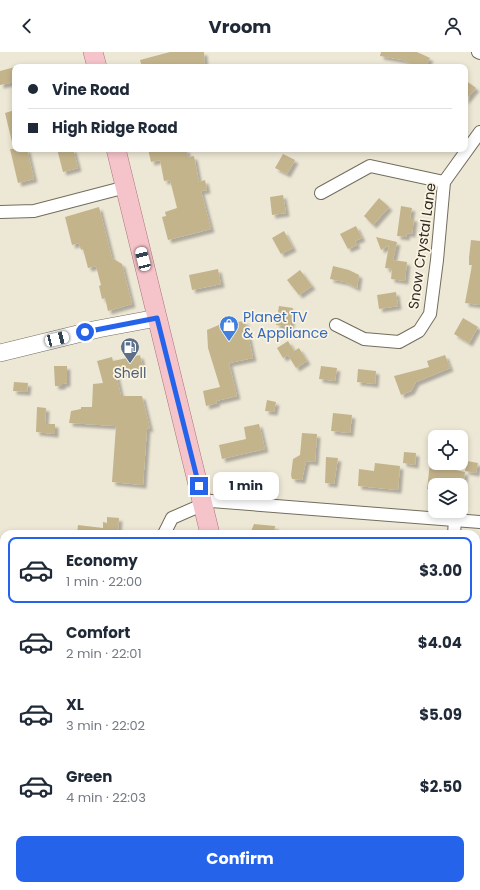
<!DOCTYPE html>
<html lang="en">
<head>
<meta charset="utf-8">
<style>
	body { margin:0; font-family:Poppins,sans-serif; background:#f6f6f7; color:#1f2937; height:100vh; display:flex; flex-direction:column; font-size:15px; white-space:nowrap }
	* { box-sizing:border-box; margin:0 }
	p { font-size:13px; color:#747a83 }
	.icon { flex:none; width:22px; height:22px; fill:none; stroke:currentColor; stroke-width:2; stroke-linecap:round; stroke-linejoin:round }
	.map { position:relative; flex:1; overflow:hidden }
	.drawer { position:absolute; left:0px; top:478px; width:480px; height:360px; display:flex; flex-direction:column; background:#fff; border-radius:12px 12px 0 0; box-shadow:0 2px 6px #0003 }
	.drawer>* { flex:none }
	.banner { position:absolute; left:12px; top:12px; width:456px; height:88px; border-radius:8px; box-shadow:0 2px 6px #0003; display:grid; align-content:center; height:88px; padding:0 16px; background:#fff }
	.controls { position:absolute; left:428px; top:378px; display:grid; gap:8px }
	.controls a { display:grid; place-items:center; width:40px; height:40px; border-radius:8px; background:#fff; box-shadow:0 2px 6px #0003; font-size:20px }
	.end { position:absolute; width:18px; height:18px; margin:-9px; border:5px solid #2563eb; background:#fff; box-shadow:0 0 0 2px #fff }
	.from { border-radius:50% }
	.bubble { position:absolute; height:28px; border-radius:8px; background:#fff; box-shadow:0 2px 6px #0003; font-size:13px; font-weight:700; line-height:28px; text-align:center }
	.car { position:absolute; width:12px; height:24px; margin:-12px -6px; border-radius:5px; box-shadow:0 0 3px 1px #0007; background:linear-gradient(#fff 24%,#345 0 40%,#fff 0 76%,#345 0 86%,#fff 0) }
	.banner b { display:flex; align-items:center; gap:14px; height:38px; font-size:15px }
	.banner b+b { border-top:1px solid #e0e1e3 }
	.banner i { width:10px; height:10px; background:#1f2937 }
	ul { padding:7px 0 0; list-style:none }
	li { display:flex; align-items:center; gap:12px; height:66px; margin:0 8px 6px; padding:0 8px; border:2px solid transparent; border-radius:8px }
	li div { flex:1 }
	li b { display:block; font-size:15px }
	li em { font-style:normal; font-weight:700 }
	li.on { border-color:#2563eb }
	li>.icon { width:36px; height:36px; stroke-width:1.5 }
	.action { display:flex; gap:8px; margin-top:auto; padding:8px 16px }
	.action a { flex:1; height:46px; border-radius:8px; background:#2563eb; color:#fff; font-size:16px; font-weight:700; line-height:46px; text-align:center }
	header { display:flex; justify-content:space-between; align-items:center; height:52px; padding:0 16px; background:#fff; font-size:18px; font-weight:700 }
	.map>svg:first-child { display:block }
</style>
</head>
<body>
<header><svg class="icon" aria-label="back" viewBox="0 0 24 24"><path d="M15 5l-7 7 7 7"/></svg>Vroom<svg class="icon" aria-label="person" viewBox="0 0 24 24"><circle cx="12" cy="8" r="4"/><path d="M4 21q1-7 8-7t8 7"/></svg></header>
<div class="map">
<svg width="480" height="838" viewBox="0 0 480 838">
	<defs>
		<filter id="shadow"><feDropShadow dx="3.5" dy="3.5" stdDeviation="1" flood-color="#0004"/></filter>
	</defs>
	<rect width="100%" height="100%" fill="#ede7d5"/>
	<g fill="#c4b48c" filter="url(#shadow)">
		<path d="M 170,0 L 204,0 L 205,15 L 142,15 L 140,8 Z"/>
		<path d="M 381,0 L 417,0 L 430,6 L 425,15 L 417,15 L 403,8 L 380,4 Z"/>
		<path d="M 15,15 L 15,30 L 0,33 L 0,19 Z"/>
		<path d="M 465,28 L 476,36 L 465,49 Z"/>
		<path d="M 15,58 L 15,90 L 12,90 L 5,61 Z"/>
		<path d="M 10,97 L 27,97 L 34,127 L 18,131 Z"/>
		<path d="M 57,97 L 73,97 L 78,116 L 63,120 Z"/>
		<path d="M 148,97 L 186,97 L 188,105 L 194,104 L 199,130 L 205,128 L 207,138 L 201,139 L 211,177 L 168,188 L 162,165 L 166,164 L 165,160 L 177,156 L 170,128 L 164,129 L 160,108 L 151,110 Z"/>
		<path d="M 283,102 L 295,108 L 287,122 L 275,116 Z"/>
		<path d="M 283,143 L 286,161 L 272,163 L 270,145 Z"/>
		<path d="M 379,146 L 389,155 L 373,173 L 364,164 Z"/>
		<path d="M 401,154 L 412,156 L 410,166 L 414,166 L 412,182 L 407,181 L 406,185 L 397,184 Z"/>
		<path d="M 99,155 L 112,206 L 122,212 L 132,252 L 108,259 L 105,246 L 102,247 L 99,234 L 101,233 L 96,214 L 88,216 L 83,197 L 81,198 L 79,191 L 72,193 L 65,165 Z"/>
		<path d="M 356,174 L 362,186 L 355,189 L 357,193 L 348,197 L 340,182 Z"/>
		<path d="M 284,179 L 293,196 L 281,202 L 272,186 Z"/>
		<path d="M 376,185 L 397,190 L 393,208 L 407,210 L 405,229 L 391,227 L 392,217 L 385,216 L 389,193 L 381,198 Z"/>
		<path d="M 471,188 L 480,189 L 480,253 L 465,251 L 472,213 L 469,213 L 469,206 Z"/>
		<path d="M 333,214 L 349,218 L 359,223 L 357,236 L 345,230 L 330,227 Z"/>
		<path d="M 218,217 L 221,232 L 192,238 L 189,223 Z"/>
		<path d="M 300,218 L 312,234 L 299,243 L 287,228 Z"/>
		<path d="M 396,240 L 398,254 L 379,257 L 377,243 Z"/>
		<path d="M 279,254 L 293,256 L 290,275 L 276,273 Z"/>
		<path d="M 463,266 L 478,275 L 469,291 L 454,282 Z"/>
		<path d="M 245,269 L 253,306 L 229,311 L 237,344 L 216,349 L 217,351 L 206,354 L 203,339 L 220,335 L 208,296 L 207,278 L 221,272 Z"/>
		<path d="M 288,289 L 294,299 L 299,296 L 307,309 L 296,316 L 288,303 L 283,306 L 277,296 Z"/>
		<path d="M 140,303 L 143,316 L 116,322 L 121,344 L 142,344 L 150,377 L 147,376 L 143,433 L 112,430 L 116,374 L 69,371 L 71,359 L 81,357 L 81,355 L 92,355 L 93,332 L 103,331 L 97,309 L 112,305 L 113,309 Z"/>
		<path d="M 445,303 L 450,316 L 416,330 L 411,339 L 401,343 L 394,324 L 429,315 L 427,309 Z"/>
		<path d="M 54,314 L 67,314 L 67,331 L 62,332 L 62,334 L 55,334 Z"/>
		<path d="M 321,314 L 337,316 L 335,329 L 319,327 Z"/>
		<path d="M 358,317 L 376,319 L 375,332 L 357,330 Z"/>
		<path d="M 14,330 L 28,331 L 27,340 L 13,339 Z"/>
		<path d="M 267,348 L 276,350 L 274,360 L 265,359 Z"/>
		<path d="M 37,355 L 46,356 L 45,372 L 55,372 L 55,382 L 36,380 Z"/>
		<path d="M 333,361 L 352,363 L 350,381 L 331,379 Z"/>
		<path d="M 259,372 L 265,397 L 222,407 L 219,393 L 246,387 L 244,375 Z"/>
		<path d="M 302,381 L 317,382 L 315,410 L 306,409 L 302,428 L 292,427 L 291,423 L 293,407 L 300,403 Z"/>
		<path d="M 404,400 L 416,401 L 415,413 L 403,411 Z"/>
		<path d="M 326,405 L 338,406 L 334,432 L 325,431 Z"/>
		<path d="M 467,409 L 478,411 L 476,421 L 465,419 Z"/>
		<path d="M 375,411 L 400,414 L 398,438 L 358,434 L 359,417 L 374,419 Z"/>
		<path d="M 430,411 L 442,411 L 441,415 L 465,420 L 463,433 L 435,433 L 435,438 L 427,437 Z"/>
		<path d="M 107,465 L 119,466 L 118,479 L 113,478 L 113,482 L 77,482 L 78,473 L 103,476 L 103,470 L 107,471 Z"/>
		<path d="M 254,472 L 275,474 L 274,482 L 250,482 Z"/>
	</g>
	<g fill="none" stroke-linecap="round" stroke-linejoin="round">
		<defs>
			<g id="street">
				<path d="M 478,0 L 480,1"/>
				<path d="M 321,141 L 370,114 L 444,130"/>
				<path d="M 0,160 L 34,159 L 126,135"/>
				<path d="M 336,273 L 364,287 L 399,290 L 419,279 L 430,262 L 437,208 L 444,130 L 480,80"/>
				<path d="M 164,482 L 172,466 L 211,449 L 480,470"/>
				<path d="M 454,482 L 455,468"/>
				<path d="M 476,639 L 480,639"/>
				<path d="M 0,653 L 4,653"/>
				<path d="M 476,687 L 480,698"/>
				<path d="M 0,832 L 4,832"/>
				<path d="M 30,834 L 82,838"/>
			</g>
			<path id="secondary" d="M 0,301 L 98,277 L 157,266"/>
			<g id="primary">
				<path d="M 93,0 L 97,15"/>
				<path d="M 116,97 L 210,482"/>
				<path d="M 267,838 L 267,834"/>
			</g>
		</defs>
		<use href="#street" stroke="#736d5e" stroke-width="14"/>
		<use href="#secondary" stroke="#736d5e" stroke-width="18"/>
		<use href="#primary" stroke="#aa7379" stroke-width="20"/>
		<use href="#street" stroke="#fff" stroke-width="12"/>
		<use href="#secondary" stroke="#fff" stroke-width="17"/>
		<use href="#primary" stroke="#f5c3ca" stroke-width="19"/>
	</g>
	<g fill="none" stroke-linecap="round" stroke-linejoin="round">
		<path stroke="#2563eb" stroke-width="5" d="M 85,280 L 157,266 L 199,434"/>
	</g>
	<defs>
		<symbol id="shop-pin" viewBox="-11 -11 22 30"><path d="M0 17L-7.5 6A9.5 9.5 0 1 1 7.5 6Z" fill="#3f7fe0" stroke="#fbf4e2"/><path d="M-5-2.5h2.3a2.7 3.5 0 0 1 5.4 0H5L5.5 6h-11ZM-1.5-2.5h3a1.5 2.3 0 0 0-3 0Z" fill="#fff"/></symbol>
		<symbol id="fuel-pin" viewBox="-11 -11 22 30"><path d="M0 17L-7.5 6A9.5 9.5 0 1 1 7.5 6Z" fill="#5c6f8a" stroke="#fbf4e2"/><path d="M-5.5-6h7V0h2V4h1.3V-2.5L3-4.5l.8-.8L6-3V5H2.5V1h-1V6h-7ZM-4.2-4.7v3.2H.2V-4.7Z" fill="#fff"/></symbol>
	</defs>
	<g fill-rule="evenodd">
		<use href="#shop-pin" x="218" y="262" width="22" height="30"/>
		<use href="#fuel-pin" x="119" y="284" width="22" height="30"/>
	</g>
	<g text-anchor="middle" stroke-width="3.5" stroke-linejoin="round" paint-order="stroke">
		<g font-size="14" fill="#2d2a24" stroke="#fbf4e2">
			<text transform="translate(422 194) rotate(-82)" y="5">Snow Crystal Lane</text>
		</g>
		<g font-size="14" fill="#366cbe" stroke="#fbf4e2" text-anchor="start">
			<text x="243" y="270">Planet TV<tspan x="243" dy="16">&amp; Appliance</tspan></text>
		</g>
		<g font-size="14" fill="#4e5e75" stroke="#fbf4e2">
			<text x="130" y="326">Shell</text>
		</g>
	</g>
</svg>
<div class="controls">
<a><svg class="icon" aria-label="locate" viewBox="0 0 24 24"><circle cx="12" cy="12" r="6"/><path d="M12 2v4M12 18v4M2 12h4M18 12h4"/></svg></a>
<a><svg class="icon" aria-label="layers" viewBox="0 0 24 24"><path d="M12 4l9 5-9 5-9-5zM3 14l9 5 9-5"/></svg></a>
</div>
<i class="end from" style="left:85px;top:280px"></i>
<i class="end" style="left:199px;top:434px"></i>
<div class="bubble" style="left:213px;top:420px;width:66px">1 min</div>
<i class="car" style="left:143px;top:207px;rotate:346deg"></i>
<i class="car" style="left:57px;top:287px;rotate:76deg"></i>
<div class="banner">
<b><i class="from"></i>Vine Road</b>
<b><i></i>High Ridge Road</b>
</div>
<section class="drawer">
<ul>
<li class="on"><svg class="icon" aria-label="car" viewBox="0 0 24 24"><path d="M5 17H2v-5l4-1 3-4h7l3 4 3 1v5h-3M9 17h6M6 11h13"/><circle cx="7" cy="17" r="2"/><circle cx="17" cy="17" r="2"/></svg><div><b>Economy</b><p>1 min · 22:00</p></div><em>$3.00</em></li>
<li><svg class="icon" aria-label="car" viewBox="0 0 24 24"><path d="M5 17H2v-5l4-1 3-4h7l3 4 3 1v5h-3M9 17h6M6 11h13"/><circle cx="7" cy="17" r="2"/><circle cx="17" cy="17" r="2"/></svg><div><b>Comfort</b><p>2 min · 22:01</p></div><em>$4.04</em></li>
<li><svg class="icon" aria-label="car" viewBox="0 0 24 24"><path d="M5 17H2v-5l4-1 3-4h7l3 4 3 1v5h-3M9 17h6M6 11h13"/><circle cx="7" cy="17" r="2"/><circle cx="17" cy="17" r="2"/></svg><div><b>XL</b><p>3 min · 22:02</p></div><em>$5.09</em></li>
<li><svg class="icon" aria-label="car" viewBox="0 0 24 24"><path d="M5 17H2v-5l4-1 3-4h7l3 4 3 1v5h-3M9 17h6M6 11h13"/><circle cx="7" cy="17" r="2"/><circle cx="17" cy="17" r="2"/></svg><div><b>Green</b><p>4 min · 22:03</p></div><em>$2.50</em></li>
</ul>
<div class="action"><a>Confirm</a></div>
</section>
</div>
</body>
</html>
